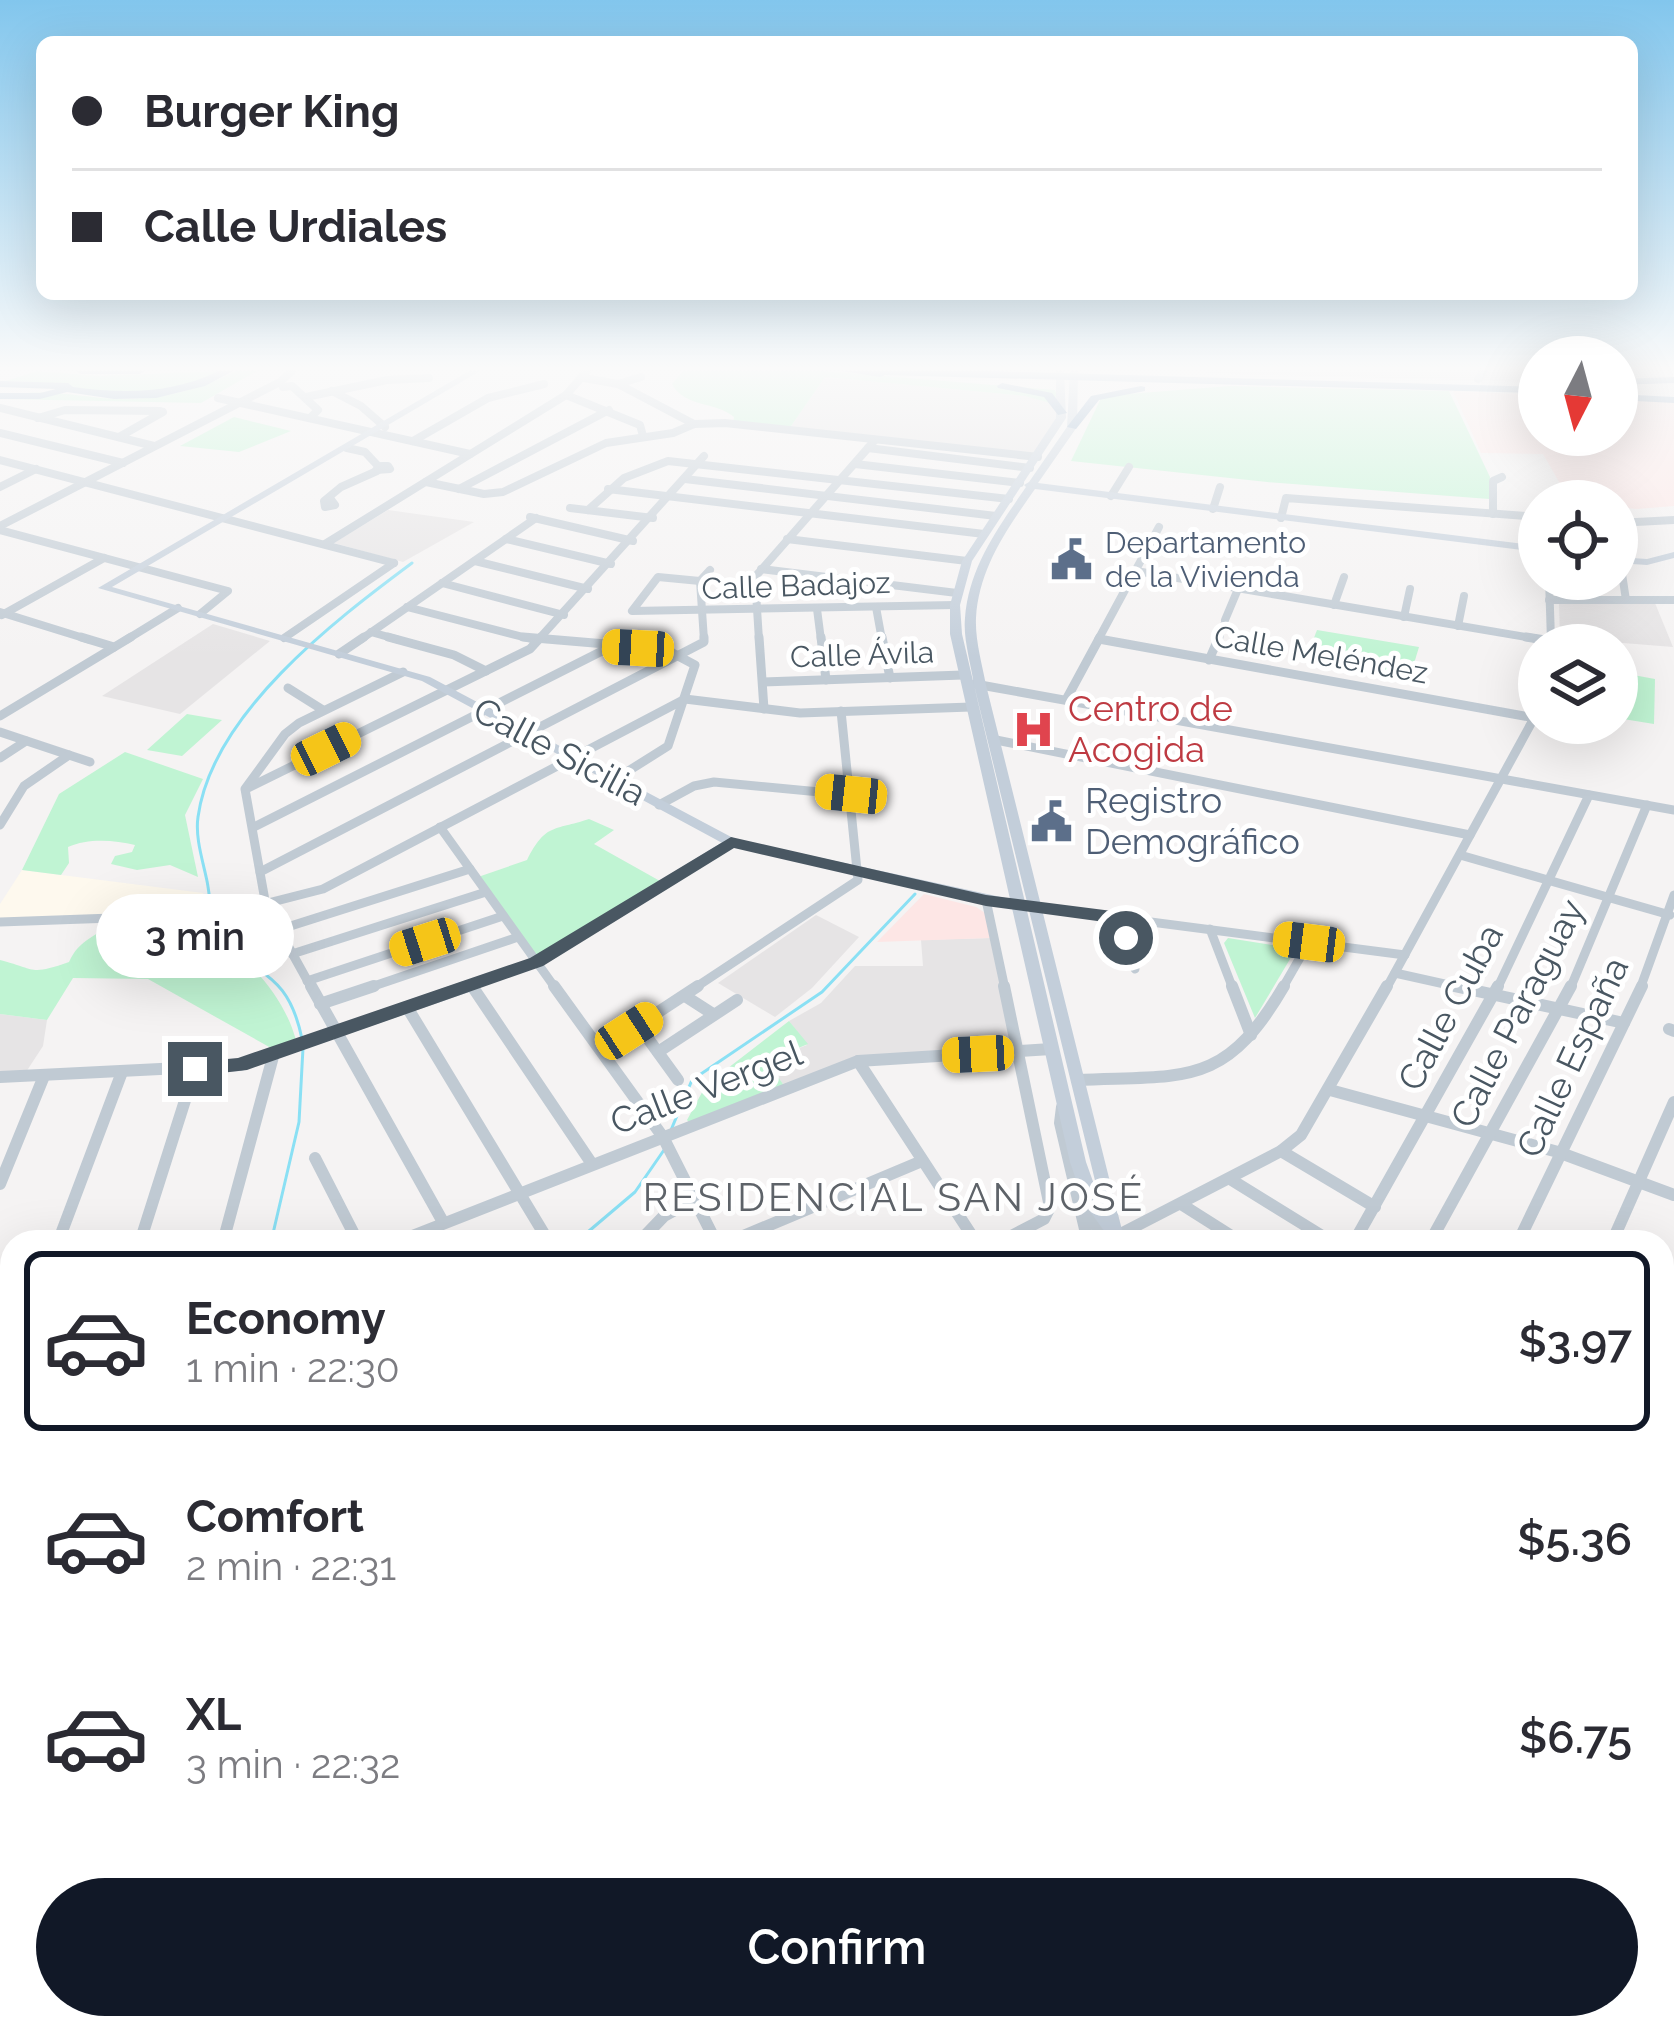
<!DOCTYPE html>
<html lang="en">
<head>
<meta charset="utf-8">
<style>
	body { margin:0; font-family:Raleway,sans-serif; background:#f7f7f7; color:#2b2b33; height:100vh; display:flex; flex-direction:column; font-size:45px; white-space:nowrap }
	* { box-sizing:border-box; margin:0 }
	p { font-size:39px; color:#7c7c81 }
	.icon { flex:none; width:66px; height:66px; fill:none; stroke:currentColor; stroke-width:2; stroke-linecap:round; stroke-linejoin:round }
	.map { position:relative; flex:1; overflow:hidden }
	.sheet { position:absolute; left:0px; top:1230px; width:1674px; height:810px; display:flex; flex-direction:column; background:#fff; border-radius:36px 36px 0 0; box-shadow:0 12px 48px #0002 }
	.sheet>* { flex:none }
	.banner { position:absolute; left:36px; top:36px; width:1602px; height:264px; border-radius:18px; box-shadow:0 12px 48px #0002; display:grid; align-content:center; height:264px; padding:0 36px; background:#fff }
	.needle { width:78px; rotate:186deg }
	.controls { position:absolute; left:1518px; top:336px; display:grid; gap:24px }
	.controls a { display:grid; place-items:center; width:120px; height:120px; border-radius:50%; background:#fff; box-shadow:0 12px 48px #0002; font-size:60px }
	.end { position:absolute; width:54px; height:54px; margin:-27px; border:15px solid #495762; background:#fff; box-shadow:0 0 0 6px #fff }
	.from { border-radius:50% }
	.bubble { position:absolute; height:84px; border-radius:42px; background:#fff; box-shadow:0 12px 48px #0002; font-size:39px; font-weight:600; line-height:84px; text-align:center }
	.car { position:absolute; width:36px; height:72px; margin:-36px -18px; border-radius:15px; box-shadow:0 0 9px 3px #0007; background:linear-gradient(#f5c518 24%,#345 0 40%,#f5c518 0 76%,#345 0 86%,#f5c518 0) }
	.banner b { display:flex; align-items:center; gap:42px; height:114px; font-size:45px }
	.banner b+b { border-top:3px solid #e1e1e2 }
	.banner i { width:30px; height:30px; background:#2b2b33 }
	ul { padding:21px 0 0; list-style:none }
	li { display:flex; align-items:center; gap:36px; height:180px; margin:0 24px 18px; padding:0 12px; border:6px solid transparent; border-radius:18px }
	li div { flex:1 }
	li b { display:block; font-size:45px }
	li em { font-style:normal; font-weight:600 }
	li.on { border-color:#111827 }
	li>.icon { width:108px; height:108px; stroke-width:1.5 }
	.primary-button { display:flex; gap:24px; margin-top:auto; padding:24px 36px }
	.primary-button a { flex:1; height:138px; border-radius:72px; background:#111827; color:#fff; font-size:48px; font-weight:600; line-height:138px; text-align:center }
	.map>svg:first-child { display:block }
</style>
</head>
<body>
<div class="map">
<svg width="1674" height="2040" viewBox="0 0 1674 2040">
	<rect width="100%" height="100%" fill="#f5f3f3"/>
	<path fill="#fef9ee" d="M 22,870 L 203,893 L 206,912 L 0,920 L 0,904 Z"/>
	<g fill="#e6e4e5">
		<path d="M 1190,371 L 1539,371 L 1539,382 L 1231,374 Z"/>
		<path d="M 825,377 L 1025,396 L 1045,399 L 1059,412 L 1037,455 L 789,429 Z"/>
		<path d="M 388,510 L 474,522 L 403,562 L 334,543 Z"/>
		<path d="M 1655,603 L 1673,647 L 1560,638 L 1559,604 Z"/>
		<path d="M 213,624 L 270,641 L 180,714 L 102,696 Z"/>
		<path d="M 816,915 L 859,937 L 812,988 L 775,1017 L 718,983 Z"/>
		<path d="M 990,938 L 1014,1049 L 856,1059 L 785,1087 L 766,1061 L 807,1045 L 789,1021 L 821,1003 L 855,966 L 923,966 L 921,940 Z"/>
		<path d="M 0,1014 L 47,1020 L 43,1046 L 26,1072 L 0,1073 Z"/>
	</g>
	<g fill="#fde6e5">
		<path d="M 1453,391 L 1539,395 L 1539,435 L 1617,435 L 1617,399 L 1674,402 L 1674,506 L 1637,509 L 1617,507 L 1617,501 L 1570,501 L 1543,454 L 1481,453 Z"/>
		<path d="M 924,894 L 976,907 L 985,913 L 990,938 L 877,942 Z"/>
	</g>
	<g fill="#c0f4d3">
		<path d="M 37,371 L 99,376 L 222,371 C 187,387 148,396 109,394 C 72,391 41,378 3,382 Z"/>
		<path d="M 236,371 L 257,371 L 201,403 L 0,399 C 37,385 79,398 119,399 C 161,400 199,390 236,371 Z"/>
		<path d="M 683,371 L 823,371 L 1055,390 L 1058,399 L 1054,397 L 1054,404 L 1025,396 L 825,377 L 789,429 L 733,423 L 734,417 C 715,401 685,408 672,384 Z"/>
		<path d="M 1230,386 L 1449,391 L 1490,477 L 1489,499 L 1267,482 L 1071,461 L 1102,396 Z"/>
		<path d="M 234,417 L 291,431 L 239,452 L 180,446 Z"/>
		<path d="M 1317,630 L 1419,647 L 1409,680 L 1305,661 Z"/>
		<path d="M 1617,672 L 1655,679 L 1654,724 L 1617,718 Z"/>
		<path d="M 187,714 L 222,720 L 182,756 L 147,750 Z"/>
		<path d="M 125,752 L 203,779 L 185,815 L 198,877 L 170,865 L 137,870 L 111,864 L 115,856 L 132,852 L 135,845 C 114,840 88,838 68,847 L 69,863 L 61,875 L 22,870 L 59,794 Z"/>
		<path d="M 589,819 L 614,830 L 594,844 L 660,881 L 543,955 L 535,955 L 478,877 L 527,860 C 546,823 553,831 589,819 Z"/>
		<path d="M 157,920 C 179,933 198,929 212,937 C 251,959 284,997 296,1040 L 271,1048 L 148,979 L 73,978 L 47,1020 L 0,1014 L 0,960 C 36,969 29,976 69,962 C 81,936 98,939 106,923 Z"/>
		<path d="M 1228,938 L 1296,949 L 1255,1018 L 1224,943 Z"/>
		<path d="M 789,1021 L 808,1044 L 767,1061 L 785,1087 L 691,1124 L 687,1120 L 706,1085 Z"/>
		<path d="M 1662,1937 L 1674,1971 L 1674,2040 L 1359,2040 L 1319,2028 L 1662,2028 Z"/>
		<path d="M 12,1955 L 12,2028 L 416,2028 L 421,2040 L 0,2040 L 0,1958 Z"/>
	</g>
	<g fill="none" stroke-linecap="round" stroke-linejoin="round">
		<g stroke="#8ae0f4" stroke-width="3">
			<path d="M 302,1039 C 286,960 244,979 217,926 C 210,912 210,896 207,881 C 203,861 195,838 198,817 C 212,714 334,621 412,563"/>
			<path d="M 671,1130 L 692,1080 L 822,992 L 915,894"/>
			<path d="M 271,1242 L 299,1122 L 303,1048"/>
			<path d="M 576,1242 L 635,1192 L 664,1150"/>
		</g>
		<g stroke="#c0cad3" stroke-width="8">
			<path d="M 584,378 L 618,384 L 694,424"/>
			<path d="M 1478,379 L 1483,371"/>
			<path d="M 618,384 L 641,377"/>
			<path d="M 283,387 L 292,386 L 318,410 L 310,418"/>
			<path d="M 332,391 L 361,406 L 385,427"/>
			<path d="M 566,395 L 640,425 L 643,436"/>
			<path d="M 306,397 L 387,380 L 429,378"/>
			<path d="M 218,398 L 470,454"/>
			<path d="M 0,408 L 154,446"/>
			<path d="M 38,418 L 65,410 L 160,411"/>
			<path d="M 0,433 L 123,463"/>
			<path d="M 119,437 L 163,412"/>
			<path d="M 413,441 L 488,398 L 544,384"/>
			<path d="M 347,448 L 365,452 L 379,467"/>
			<path d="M 868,448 L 1030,468"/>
			<path d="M 0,460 L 394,563"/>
			<path d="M 855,464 L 1020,483"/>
			<path d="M 381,466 L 388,466 L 390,469 L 376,470 Z"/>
			<path d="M 685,479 L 996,516"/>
			<path d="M 426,482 L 484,494 L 503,492 L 606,443 L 673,433 L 694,424 L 725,423 L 1038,457"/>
			<path d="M 0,487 L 36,469"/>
			<path d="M 459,489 L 609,410"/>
			<path d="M 608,489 L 984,534"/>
			<path d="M 1111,496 L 1129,467"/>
			<path d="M 329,497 L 335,505 L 325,507 L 324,501 L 341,487 L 377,471"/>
			<path d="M 570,508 L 653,518"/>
			<path d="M 1213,509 L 1220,487"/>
			<path d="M 588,510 L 624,478 L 668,461 L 1009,499"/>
			<path d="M 1493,514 L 1493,481 L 1502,477"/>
			<path d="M 530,517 L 633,541"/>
			<path d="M 1281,518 L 1286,498 L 1539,517"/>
			<path d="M 1617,523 L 1674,520"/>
			<path d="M 0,526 L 280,382 L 292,371"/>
			<path d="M 0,530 L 228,591 L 200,614"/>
			<path d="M 506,539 L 611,564"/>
			<path d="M 787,539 L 967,561"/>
			<path d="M 1617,541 L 1626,600"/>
			<path d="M 325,544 L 566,395 L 587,371"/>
			<path d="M 475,561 L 588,589"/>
			<path d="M 761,569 L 957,593"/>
			<path d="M 1136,571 L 1544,640"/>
			<path d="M 1549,579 L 1551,640"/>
			<path d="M 700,581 L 658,577 L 632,611 L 955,605"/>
			<path d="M 442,583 L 564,615"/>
			<path d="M 1549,600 L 1674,600"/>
			<path d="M 1334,605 L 1344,577"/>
			<path d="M 407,607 L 535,640"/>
			<path d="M 876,607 L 882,640"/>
			<path d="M 817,609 L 821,640"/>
			<path d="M 0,612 L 90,640"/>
			<path d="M 2,615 L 104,558"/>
			<path d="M 1404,617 L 1410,589"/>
			<path d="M 1225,620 L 1238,589"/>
			<path d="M 1458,626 L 1464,596"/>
			<path d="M 371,632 L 399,640"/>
			<path d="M 284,638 L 394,563"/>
			<path d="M 126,640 L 178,608"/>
			<path d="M 360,640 L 536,518"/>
			<path d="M 538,640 L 704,456"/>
			<path d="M 704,640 L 700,581 L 710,570"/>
			<path d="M 759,640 L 755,577 L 875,440"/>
			<path d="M 1098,640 L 1159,527"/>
			<path d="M 1217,640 L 1223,626"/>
		</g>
		<g stroke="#c0cad3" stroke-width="9">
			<path d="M 81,637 L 114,647"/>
			<path d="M 388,637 L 454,655 L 486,671"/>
			<path d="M 523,637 L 665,649 L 695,665 L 668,746 L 614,780"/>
			<path d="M 759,637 L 764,709"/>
			<path d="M 821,637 L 826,680"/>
			<path d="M 882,637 L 890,678"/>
			<path d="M 1526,637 L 1551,641"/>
			<path d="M 1551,637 L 1551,645"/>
			<path d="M 1099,639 L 1535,718"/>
			<path d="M 339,654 L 364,637"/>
			<path d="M 1209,660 L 1219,637"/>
			<path d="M 763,682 L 963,675"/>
			<path d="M 975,684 L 1674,810"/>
			<path d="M 288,688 L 323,710"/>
			<path d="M 1067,698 L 1100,637"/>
			<path d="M 0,716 L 131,637"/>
			<path d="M 0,732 L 90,762"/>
			<path d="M 996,740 L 1470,835"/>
			<path d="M 0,758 L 26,741"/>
			<path d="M 248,788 L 530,649 L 541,637"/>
			<path d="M 659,805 L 694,786 L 714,782 L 851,795"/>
			<path d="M 0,825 L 24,786 L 69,755"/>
			<path d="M 254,827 L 612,646"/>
			<path d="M 440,827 L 556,989"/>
			<path d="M 1460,855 L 1670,915"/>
			<path d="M 260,872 L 704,642 L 704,637"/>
			<path d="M 986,900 L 1005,989"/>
			<path d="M 1028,906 L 1405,955"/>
			<path d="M 1120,918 L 1135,969"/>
			<path d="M 0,922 L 225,914 L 323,889 L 685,699 L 800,713 L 971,707"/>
			<path d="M 1210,929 L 1233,989"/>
			<path d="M 278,930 L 470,869"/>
			<path d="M 292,954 L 486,892"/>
			<path d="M 1395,973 L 1467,989"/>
			<path d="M 307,981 L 503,916"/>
			<path d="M 471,985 L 474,989"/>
			<path d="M 312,989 L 266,906 L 245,789 L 285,734 L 299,723 L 403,672"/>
			<path d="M 365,989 L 518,937"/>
			<path d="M 459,989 L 536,962 L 731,842"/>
			<path d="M 693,989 L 858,880 L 841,711"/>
			<path d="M 1282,989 L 1309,942"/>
			<path d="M 1386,989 L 1539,709"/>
			<path d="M 1497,989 L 1589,795"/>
			<path d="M 1570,989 L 1647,805"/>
			<path d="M 1640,989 L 1674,895"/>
		</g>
		<g stroke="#c0cad3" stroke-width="12">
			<path d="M 311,986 L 443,1222"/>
			<path d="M 472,986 L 592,1164"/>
			<path d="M 554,986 L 663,1137 L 716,1242"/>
			<path d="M 1232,986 L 1251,1035"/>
			<path d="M 1454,986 L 1624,1023"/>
			<path d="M 685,996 L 713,1014"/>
			<path d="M 320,1004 L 374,986"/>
			<path d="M 407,1007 L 549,1242"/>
			<path d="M 1669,1029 L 1674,1031"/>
			<path d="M 649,1040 L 678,1080"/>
			<path d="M 602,1049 L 698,986"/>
			<path d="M 658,1052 L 737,1000"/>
			<path d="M 858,1061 L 976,1242"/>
			<path d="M 0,1077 L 240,1065 L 468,986"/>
			<path d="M 1077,1080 C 1185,1075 1224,1089 1284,986"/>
			<path d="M 1330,1090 L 1558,1152 L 1674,1195"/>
			<path d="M 1062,1107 L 1060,1123 L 1088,1242"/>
			<path d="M 1281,1151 L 1375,1207"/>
			<path d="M 315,1158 L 358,1242"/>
			<path d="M 1230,1179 L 1332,1242"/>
			<path d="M 0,1184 L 44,1076"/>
			<path d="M 1181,1204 L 1241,1242"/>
			<path d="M 1085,1212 L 1099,1230 L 1117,1235"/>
			<path d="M 58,1242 L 122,1072"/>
			<path d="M 140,1242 L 195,1069"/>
			<path d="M 223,1242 L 274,1053"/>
			<path d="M 397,1242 L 858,1061 L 1051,1049"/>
			<path d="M 639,1242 L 664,1216 L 695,1199"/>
			<path d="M 729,1242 L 922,1161"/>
			<path d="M 1000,1242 L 1044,1219 L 1050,1207 L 1004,986"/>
			<path d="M 1105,1242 L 1281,1151 L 1301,1135 L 1387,986"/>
			<path d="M 1354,1242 L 1498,986"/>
			<path d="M 1430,1242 L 1571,986"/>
			<path d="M 1518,1242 L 1642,986"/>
			<path d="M 1612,1242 L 1674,1102"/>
			<path d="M 0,1314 L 12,1313"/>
			<path d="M 1662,1388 L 1674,1357"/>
			<path d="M 1662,1396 L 1674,1405"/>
			<path d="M 0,1400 L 12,1368"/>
		</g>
		<g stroke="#c0cad3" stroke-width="15">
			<path d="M 1662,1458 L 1674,1448"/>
			<path d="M 0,1545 L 12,1553"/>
			<path d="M 0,1640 L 12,1648"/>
			<path d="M 1662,1677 L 1674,1666"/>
			<path d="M 0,1736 L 12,1744"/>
			<path d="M 0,1812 L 12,1800"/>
			<path d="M 0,1895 L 12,1891"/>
			<path d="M 1075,2028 L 1091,2040"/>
			<path d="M 1305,2028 L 1351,2040"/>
			<path d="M 696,2040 L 703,2028"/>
			<path d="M 941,2040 L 950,2028"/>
		</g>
		<g fill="#c3ceda" fill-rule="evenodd">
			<path d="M 469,371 L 480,371 L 112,587 L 430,677 L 735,839 L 1010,899 L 950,634 L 950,605 L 962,561 L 1056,418 L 1056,371 L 1064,371 L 1066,418 L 972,561 L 960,605 L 962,634 L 1086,1162 L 1100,1201 L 974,685 C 971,664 963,639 965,618 C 969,567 998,528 1026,487 L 1024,485 L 1029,482 L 1067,427 L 1070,371 L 1078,371 L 1077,427 L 1038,483 L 1539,546 L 1539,552 L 1035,489 C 1007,529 979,568 976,618 C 975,640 982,664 986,685 L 1122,1230 L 1131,1242 L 1112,1242 L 1084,1203 L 1070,1162 L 1012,908 L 726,845 L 422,681 L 98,588 Z"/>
			<path d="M 1674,552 L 1674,558 L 1647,565 L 1617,563 L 1617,557 L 1647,559 Z"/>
			<path d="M 1662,1680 L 1674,1685 L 1674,1707 L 1662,1702 Z"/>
		</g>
		<g fill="#88a6c4" fill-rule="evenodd">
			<path d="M 76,371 L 145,371 L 140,374 L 81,374 Z"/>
			<path d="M 219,371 L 233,371 L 205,386 L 156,398 L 114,399 L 67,392 L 40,399 L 0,399 L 0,393 L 40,393 L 56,389 L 0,387 L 0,381 L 68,383 L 73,387 C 125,394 171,394 219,371 Z"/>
			<path d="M 842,371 L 987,371 L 1539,387 L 1539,393 L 885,375 L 880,377 Z"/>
			<path d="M 1674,377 L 1674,383 L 1617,385 L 1617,379 Z"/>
			<path d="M 1002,383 L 1052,393 L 1067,413 L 1058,415 L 1044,397 L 998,388 L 997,386 Z"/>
			<path d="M 1141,386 L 1145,387 L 1145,391 L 1099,400 L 1076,429 L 1067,427 L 1091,396 Z"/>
			<path d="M 1617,394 L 1674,397 L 1674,403 L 1617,400 Z"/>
		</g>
	</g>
	<linearGradient id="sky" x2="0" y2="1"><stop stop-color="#82c6ed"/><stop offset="0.56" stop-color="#fafafa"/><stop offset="1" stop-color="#fafafa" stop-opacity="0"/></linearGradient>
	<rect width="1674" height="657" fill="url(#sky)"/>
	<path fill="#495762" d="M 731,837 L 986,895 L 1120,912 L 1129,918 L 1135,938 L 1119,942 L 1112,923 L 986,906 L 734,848 L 543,966 L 247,1070 L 195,1076 L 185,1069 L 195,1062 L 238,1058 L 530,958 Z"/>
	<defs>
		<symbol id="civic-bare" viewBox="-9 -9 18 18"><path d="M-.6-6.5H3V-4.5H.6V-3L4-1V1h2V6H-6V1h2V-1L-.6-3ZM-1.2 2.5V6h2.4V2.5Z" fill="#5c6f8a" stroke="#fff" stroke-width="2.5" paint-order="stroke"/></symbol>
		<symbol id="hospital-bare" viewBox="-9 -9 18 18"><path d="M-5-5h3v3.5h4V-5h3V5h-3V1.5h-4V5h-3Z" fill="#e0444e" stroke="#fff" stroke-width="2.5" paint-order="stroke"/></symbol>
	</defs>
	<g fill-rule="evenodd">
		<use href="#civic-bare" x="1042" y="530" width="59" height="59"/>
		<use href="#hospital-bare" x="1004" y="700" width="59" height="59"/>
		<use href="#civic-bare" x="1022" y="792" width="59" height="59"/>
	</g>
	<g text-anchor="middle" stroke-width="10" stroke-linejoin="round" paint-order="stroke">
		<g font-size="30" fill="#4e5e75" stroke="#fff" text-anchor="start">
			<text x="1105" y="553">Departamento<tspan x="1105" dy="34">de la Vivienda</tspan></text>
		</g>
		<g font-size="30" fill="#495762" stroke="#fff">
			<text transform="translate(796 586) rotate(-2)" y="10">Calle Badajoz</text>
			<text transform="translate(862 655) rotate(-2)" y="10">Calle Ávila</text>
			<text transform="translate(1321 655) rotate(10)" y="10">Calle Meléndez</text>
		</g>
		<g font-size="36" fill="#be3a42" stroke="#fff" text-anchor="start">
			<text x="1068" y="721">Centro de<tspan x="1068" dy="41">Acogida</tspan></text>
		</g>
		<g font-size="36" fill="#495762" stroke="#fff">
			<text transform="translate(560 751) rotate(28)" y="13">Calle Sicilia</text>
			<text transform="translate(1450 1007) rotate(-62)" y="13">Calle Cuba</text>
			<text transform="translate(1517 1013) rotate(-63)" y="13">Calle Paraguay</text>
			<text transform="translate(1572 1057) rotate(-65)" y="13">Calle España</text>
			<text transform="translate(706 1087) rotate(-21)" y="13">Calle Vergel</text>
		</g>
		<g font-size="36" fill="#4e5e75" stroke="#fff" text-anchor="start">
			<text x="1085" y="813">Registro<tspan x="1085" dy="41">Demográfico</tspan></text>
		</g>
		<g font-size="39" letter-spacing="3" fill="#5e6369" stroke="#fff">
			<text x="894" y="1211">RESIDENCIAL SAN JOSÉ</text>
		</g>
	</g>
</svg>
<div class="controls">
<a><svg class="needle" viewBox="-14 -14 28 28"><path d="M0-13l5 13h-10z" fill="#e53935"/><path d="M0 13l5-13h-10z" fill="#7c7c81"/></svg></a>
<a><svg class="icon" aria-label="locate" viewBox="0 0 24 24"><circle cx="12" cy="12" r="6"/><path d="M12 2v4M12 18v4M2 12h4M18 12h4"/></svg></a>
<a><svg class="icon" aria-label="layers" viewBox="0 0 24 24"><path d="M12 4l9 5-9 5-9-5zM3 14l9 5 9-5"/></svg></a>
</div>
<i class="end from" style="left:1126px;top:938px"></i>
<i class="end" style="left:195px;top:1069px"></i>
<div class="bubble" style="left:96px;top:894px;width:198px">3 min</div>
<i class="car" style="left:638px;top:648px;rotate:273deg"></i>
<i class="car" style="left:326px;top:749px;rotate:64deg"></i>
<i class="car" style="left:851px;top:794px;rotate:276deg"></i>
<i class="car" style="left:425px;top:942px;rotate:252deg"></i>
<i class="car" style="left:1309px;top:942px;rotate:277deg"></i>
<i class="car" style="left:629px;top:1031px;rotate:57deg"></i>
<i class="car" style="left:978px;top:1054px;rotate:267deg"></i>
<div class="banner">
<b><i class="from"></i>Burger King</b>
<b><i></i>Calle Urdiales</b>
</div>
<section class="sheet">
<ul>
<li class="on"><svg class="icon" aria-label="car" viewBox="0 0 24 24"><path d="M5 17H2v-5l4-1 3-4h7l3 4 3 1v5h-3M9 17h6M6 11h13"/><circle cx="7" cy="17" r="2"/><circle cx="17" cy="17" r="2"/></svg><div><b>Economy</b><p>1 min · 22:30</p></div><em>$3.97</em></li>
<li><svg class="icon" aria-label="car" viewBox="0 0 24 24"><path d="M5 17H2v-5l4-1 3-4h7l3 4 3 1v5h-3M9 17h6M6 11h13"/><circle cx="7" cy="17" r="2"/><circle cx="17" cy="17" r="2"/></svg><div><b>Comfort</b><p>2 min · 22:31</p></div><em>$5.36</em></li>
<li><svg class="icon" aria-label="car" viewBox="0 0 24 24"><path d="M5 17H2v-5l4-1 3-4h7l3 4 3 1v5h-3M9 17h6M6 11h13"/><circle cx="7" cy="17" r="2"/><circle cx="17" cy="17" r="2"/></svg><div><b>XL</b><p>3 min · 22:32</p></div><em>$6.75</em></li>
</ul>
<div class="primary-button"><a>Confirm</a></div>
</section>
</div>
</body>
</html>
